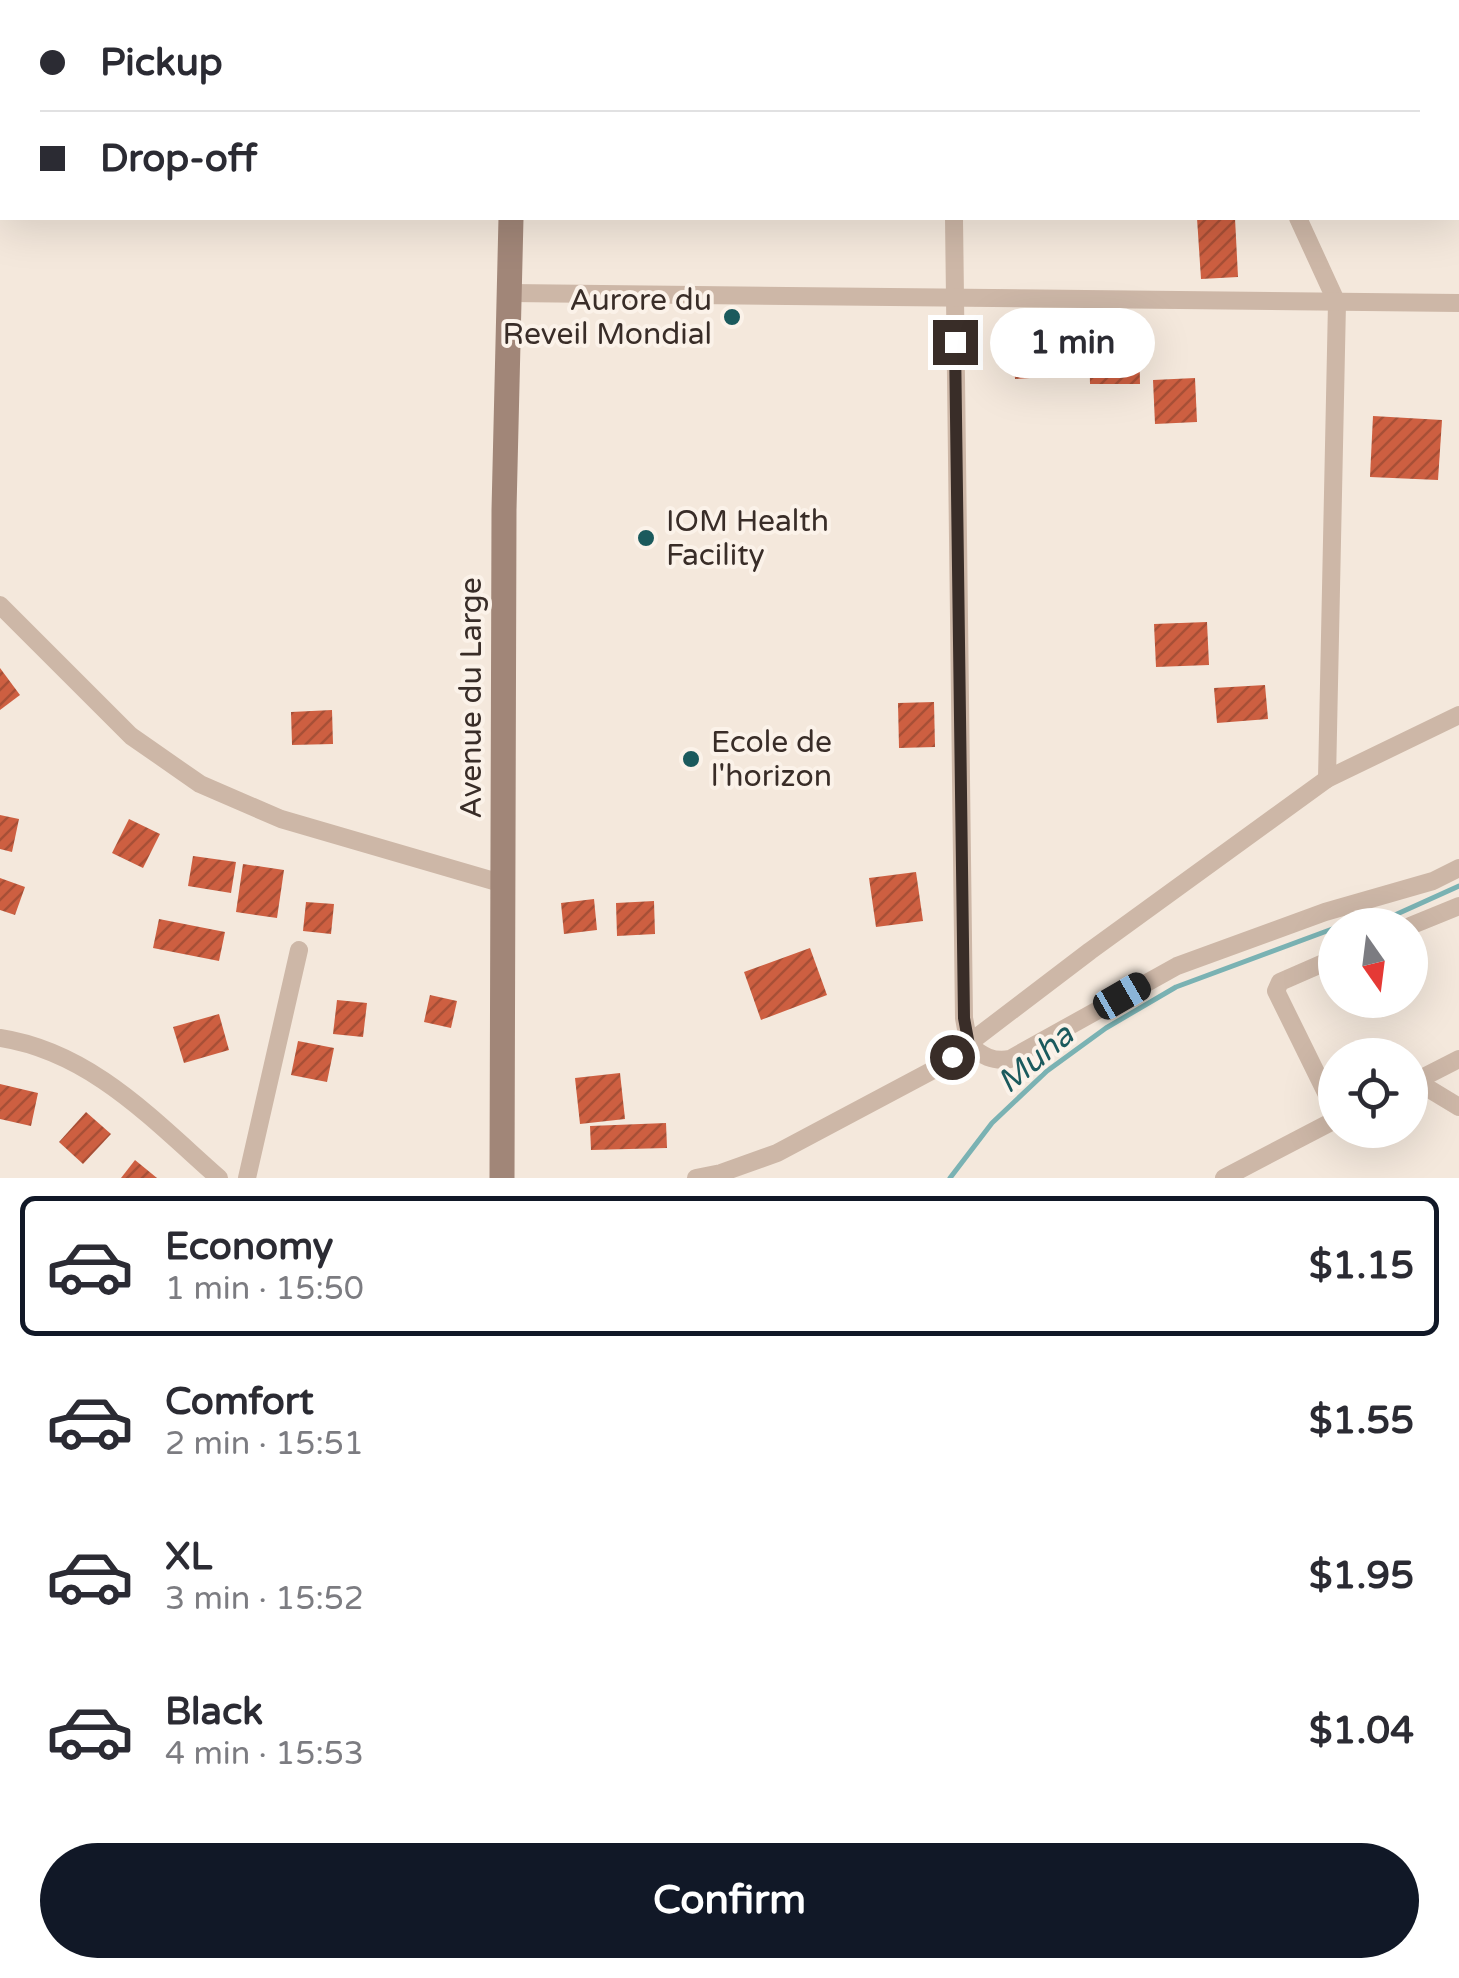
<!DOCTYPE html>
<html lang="en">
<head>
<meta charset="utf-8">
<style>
	body { margin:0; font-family:"Varela Round",sans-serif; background:#f2f2f3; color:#2b2b33; height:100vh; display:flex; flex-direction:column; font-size:38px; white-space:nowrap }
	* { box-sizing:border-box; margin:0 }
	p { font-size:32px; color:#7c7c81 }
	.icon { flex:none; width:55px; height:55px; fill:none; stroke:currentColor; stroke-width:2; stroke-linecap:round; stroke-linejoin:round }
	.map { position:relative; height:1178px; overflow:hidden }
	.details { display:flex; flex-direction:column; background:#fff; flex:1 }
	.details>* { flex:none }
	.banner { position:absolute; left:0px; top:0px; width:1460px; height:220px; box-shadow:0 10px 40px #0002; display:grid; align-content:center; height:220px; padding:0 40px; background:#fff }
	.needle { width:65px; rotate:166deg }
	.fabs { position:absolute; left:1318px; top:908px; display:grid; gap:20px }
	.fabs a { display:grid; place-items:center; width:110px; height:110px; border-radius:50%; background:#fff; box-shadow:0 10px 40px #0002; font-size:50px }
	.end { position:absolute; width:45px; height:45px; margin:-22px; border:12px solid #392d28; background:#fff; box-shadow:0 0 0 5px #fff }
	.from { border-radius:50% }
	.bubble { position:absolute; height:70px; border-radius:35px; background:#fff; box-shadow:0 10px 40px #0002; font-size:32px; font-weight:700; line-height:70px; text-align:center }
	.car { position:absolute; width:30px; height:60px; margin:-30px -15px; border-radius:12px; box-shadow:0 0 8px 2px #0007; background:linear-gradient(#222 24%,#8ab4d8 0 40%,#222 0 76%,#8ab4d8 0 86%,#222 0) }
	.banner b { display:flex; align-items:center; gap:35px; height:95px; font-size:38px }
	.banner b+b { border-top:2px solid #e1e1e2 }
	.banner i { width:25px; height:25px; background:#2b2b33 }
	ul { padding:18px 0 0; list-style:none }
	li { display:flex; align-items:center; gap:30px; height:140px; margin:0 20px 15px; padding:0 20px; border:5px solid transparent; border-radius:15px }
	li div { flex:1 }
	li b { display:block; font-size:38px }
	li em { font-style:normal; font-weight:700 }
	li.on { border-color:#111827 }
	li>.icon { width:90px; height:90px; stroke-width:1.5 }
	.action { display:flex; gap:20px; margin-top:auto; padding:20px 40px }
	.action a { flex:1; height:115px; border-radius:60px; background:#111827; color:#fff; font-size:40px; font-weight:700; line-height:115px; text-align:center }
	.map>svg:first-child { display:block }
</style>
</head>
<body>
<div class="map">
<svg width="1459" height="1178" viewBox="0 0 1459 1178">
	<defs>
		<pattern id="building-hatch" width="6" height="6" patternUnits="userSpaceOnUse" patternTransform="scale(2.5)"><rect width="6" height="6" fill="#cd5f41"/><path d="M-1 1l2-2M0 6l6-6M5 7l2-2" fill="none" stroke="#a74f36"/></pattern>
	</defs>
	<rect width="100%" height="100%" fill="#f4e8dc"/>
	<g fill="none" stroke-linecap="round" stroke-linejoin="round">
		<g stroke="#7ab2b3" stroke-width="5">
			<path d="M 1350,925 L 1386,919 L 1459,886"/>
			<path d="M 950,1178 L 992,1123 L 1047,1071 L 1106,1028 L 1176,987 L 1335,928"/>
		</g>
	</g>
	<g fill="url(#building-hatch)">
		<path d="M 1197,218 L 1235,218 L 1238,277 L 1201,279 Z"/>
		<path d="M 1139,335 L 1140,384 L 1090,384 L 1089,336 Z"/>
		<path d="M 1042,338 L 1044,377 L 1015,379 L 1013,339 Z"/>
		<path d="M 1195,378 L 1197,422 L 1155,424 L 1153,380 Z"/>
		<path d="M 1373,416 L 1442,420 L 1438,480 L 1370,477 Z"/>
		<path d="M 1207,622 L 1209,665 L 1156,667 L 1154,624 Z"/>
		<path d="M 0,668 L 20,695 L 0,710 Z"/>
		<path d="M 1265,685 L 1268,719 L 1217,723 L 1214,688 Z"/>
		<path d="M 934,702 L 935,747 L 899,748 L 898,703 Z"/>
		<path d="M 332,710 L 333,744 L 292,745 L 291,712 Z"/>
		<path d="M 0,815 L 19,819 L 12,852 L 0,849 Z"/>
		<path d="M 129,819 L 160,834 L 143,868 L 112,853 Z"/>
		<path d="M 193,856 L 236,862 L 231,893 L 188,886 Z"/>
		<path d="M 243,864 L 284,870 L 277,918 L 236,912 Z"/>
		<path d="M 916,872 L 923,921 L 876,927 L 869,878 Z"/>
		<path d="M 0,878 L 25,887 L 15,915 L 0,910 Z"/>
		<path d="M 594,899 L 597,930 L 564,934 L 561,903 Z"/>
		<path d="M 654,901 L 655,934 L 617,936 L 616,903 Z"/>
		<path d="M 306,902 L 334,904 L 331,934 L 303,931 Z"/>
		<path d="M 159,919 L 225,932 L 219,961 L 153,948 Z"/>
		<path d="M 810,948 L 827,995 L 761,1020 L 744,972 Z"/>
		<path d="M 430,995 L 457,1001 L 451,1028 L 424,1022 Z"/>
		<path d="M 337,1000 L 367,1003 L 363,1037 L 333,1034 Z"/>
		<path d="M 219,1014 L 229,1050 L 184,1063 L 173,1027 Z"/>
		<path d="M 298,1041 L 334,1048 L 327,1082 L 291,1075 Z"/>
		<path d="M 620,1073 L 625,1119 L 580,1124 L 575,1078 Z"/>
		<path d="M 0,1084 L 38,1093 L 31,1126 L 0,1119 Z"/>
		<path d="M 86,1112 L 111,1134 L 83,1164 L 59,1142 Z"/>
		<path d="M 666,1123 L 667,1148 L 591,1150 L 590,1126 Z"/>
		<path d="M 135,1160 L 157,1178 L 121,1178 Z"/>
	</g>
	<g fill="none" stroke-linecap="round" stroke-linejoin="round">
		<g stroke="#cdb7a7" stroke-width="18">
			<path d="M 950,0 L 950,2"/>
			<path d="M 1200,0 L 1201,2"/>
			<path d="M 954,218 L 964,1018 L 969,1045 C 983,1056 992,1062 1010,1059 L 1177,966 L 1325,912 L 1433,881 L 1459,868"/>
			<path d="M 1298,218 L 1337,303 L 1327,779"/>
			<path d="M 510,293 L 1459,303"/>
			<path d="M 0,605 L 131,736 L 200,784 L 281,819 L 504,884"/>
			<path d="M 1410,926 L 1459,906"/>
			<path d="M 1335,958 L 1280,982 L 1276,991 L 1335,1111"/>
			<path d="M 0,1038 C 91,1052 153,1120 219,1178"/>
			<path d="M 1416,1081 L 1459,1107"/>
			<path d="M 1410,1084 L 1459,1059"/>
			<path d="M 247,1178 L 299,950"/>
			<path d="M 696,1178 L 721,1173 L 777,1153 L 935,1069 L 1090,951 L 1327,779 L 1459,715"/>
			<path d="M 1224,1178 L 1335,1120"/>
		</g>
		<g stroke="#a18678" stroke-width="25">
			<path d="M 512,2 L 512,0"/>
			<path d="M 502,1178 L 504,510 L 511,218"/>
		</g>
	</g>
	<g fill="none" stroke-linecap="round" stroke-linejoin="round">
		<path stroke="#392d28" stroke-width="12" d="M 952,1057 L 969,1045 L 964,1018 L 955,342"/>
	</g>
	<g fill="#1b5a5d" stroke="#fbf2e9" stroke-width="4">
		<circle cx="732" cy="317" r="10"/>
		<circle cx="646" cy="538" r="10"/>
		<circle cx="691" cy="759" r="10"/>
	</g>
	<g text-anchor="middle" stroke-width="8" stroke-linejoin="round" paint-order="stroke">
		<g font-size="30" fill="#392d28" stroke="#fbf2e9" text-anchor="start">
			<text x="712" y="310" text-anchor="end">Aurore du<tspan x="712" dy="34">Reveil Mondial</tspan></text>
			<text x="666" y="531">IOM Health<tspan x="666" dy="34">Facility</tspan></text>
			<text x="711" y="752">Ecole de<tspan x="711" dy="34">l'horizon</tspan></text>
		</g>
		<g font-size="30" fill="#392d28" stroke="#fbf2e9">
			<text transform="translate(471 698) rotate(-90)" y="10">Avenue du Large</text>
		</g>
		<g font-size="32" font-style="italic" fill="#1b5a5d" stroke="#fbf2e9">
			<text transform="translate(1035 1058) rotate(-40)" y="11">Muha</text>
		</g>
	</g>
</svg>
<div class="fabs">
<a><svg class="needle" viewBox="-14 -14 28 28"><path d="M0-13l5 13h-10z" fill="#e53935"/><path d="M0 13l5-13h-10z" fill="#7c7c81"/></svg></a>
<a><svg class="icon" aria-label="locate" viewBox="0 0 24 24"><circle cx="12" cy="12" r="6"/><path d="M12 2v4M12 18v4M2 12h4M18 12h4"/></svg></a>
</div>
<i class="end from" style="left:952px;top:1057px"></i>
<i class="end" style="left:955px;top:342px"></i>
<div class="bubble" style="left:990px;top:308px;width:165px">1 min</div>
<i class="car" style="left:1122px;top:996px;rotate:60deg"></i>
<div class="banner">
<b><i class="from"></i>Pickup</b>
<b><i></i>Drop-off</b>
</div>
</div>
<section class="details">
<ul>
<li class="on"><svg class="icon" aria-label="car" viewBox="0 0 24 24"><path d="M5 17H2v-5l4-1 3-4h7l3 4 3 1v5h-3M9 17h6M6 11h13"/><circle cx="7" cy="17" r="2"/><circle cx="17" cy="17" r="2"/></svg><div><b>Economy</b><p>1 min · 15:50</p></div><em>$1.15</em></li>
<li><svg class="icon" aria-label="car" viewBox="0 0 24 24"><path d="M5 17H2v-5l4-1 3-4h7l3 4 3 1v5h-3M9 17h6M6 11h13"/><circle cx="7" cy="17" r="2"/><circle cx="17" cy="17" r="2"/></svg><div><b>Comfort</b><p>2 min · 15:51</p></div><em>$1.55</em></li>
<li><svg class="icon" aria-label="car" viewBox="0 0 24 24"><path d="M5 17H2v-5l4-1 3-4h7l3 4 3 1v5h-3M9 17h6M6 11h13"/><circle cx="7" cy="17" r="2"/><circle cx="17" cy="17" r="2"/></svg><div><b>XL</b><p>3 min · 15:52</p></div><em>$1.95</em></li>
<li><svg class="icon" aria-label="car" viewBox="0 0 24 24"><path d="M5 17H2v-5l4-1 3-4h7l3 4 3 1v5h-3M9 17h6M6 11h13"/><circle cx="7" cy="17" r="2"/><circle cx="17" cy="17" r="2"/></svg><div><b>Black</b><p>4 min · 15:53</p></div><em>$1.04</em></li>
</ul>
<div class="action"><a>Confirm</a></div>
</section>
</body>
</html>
